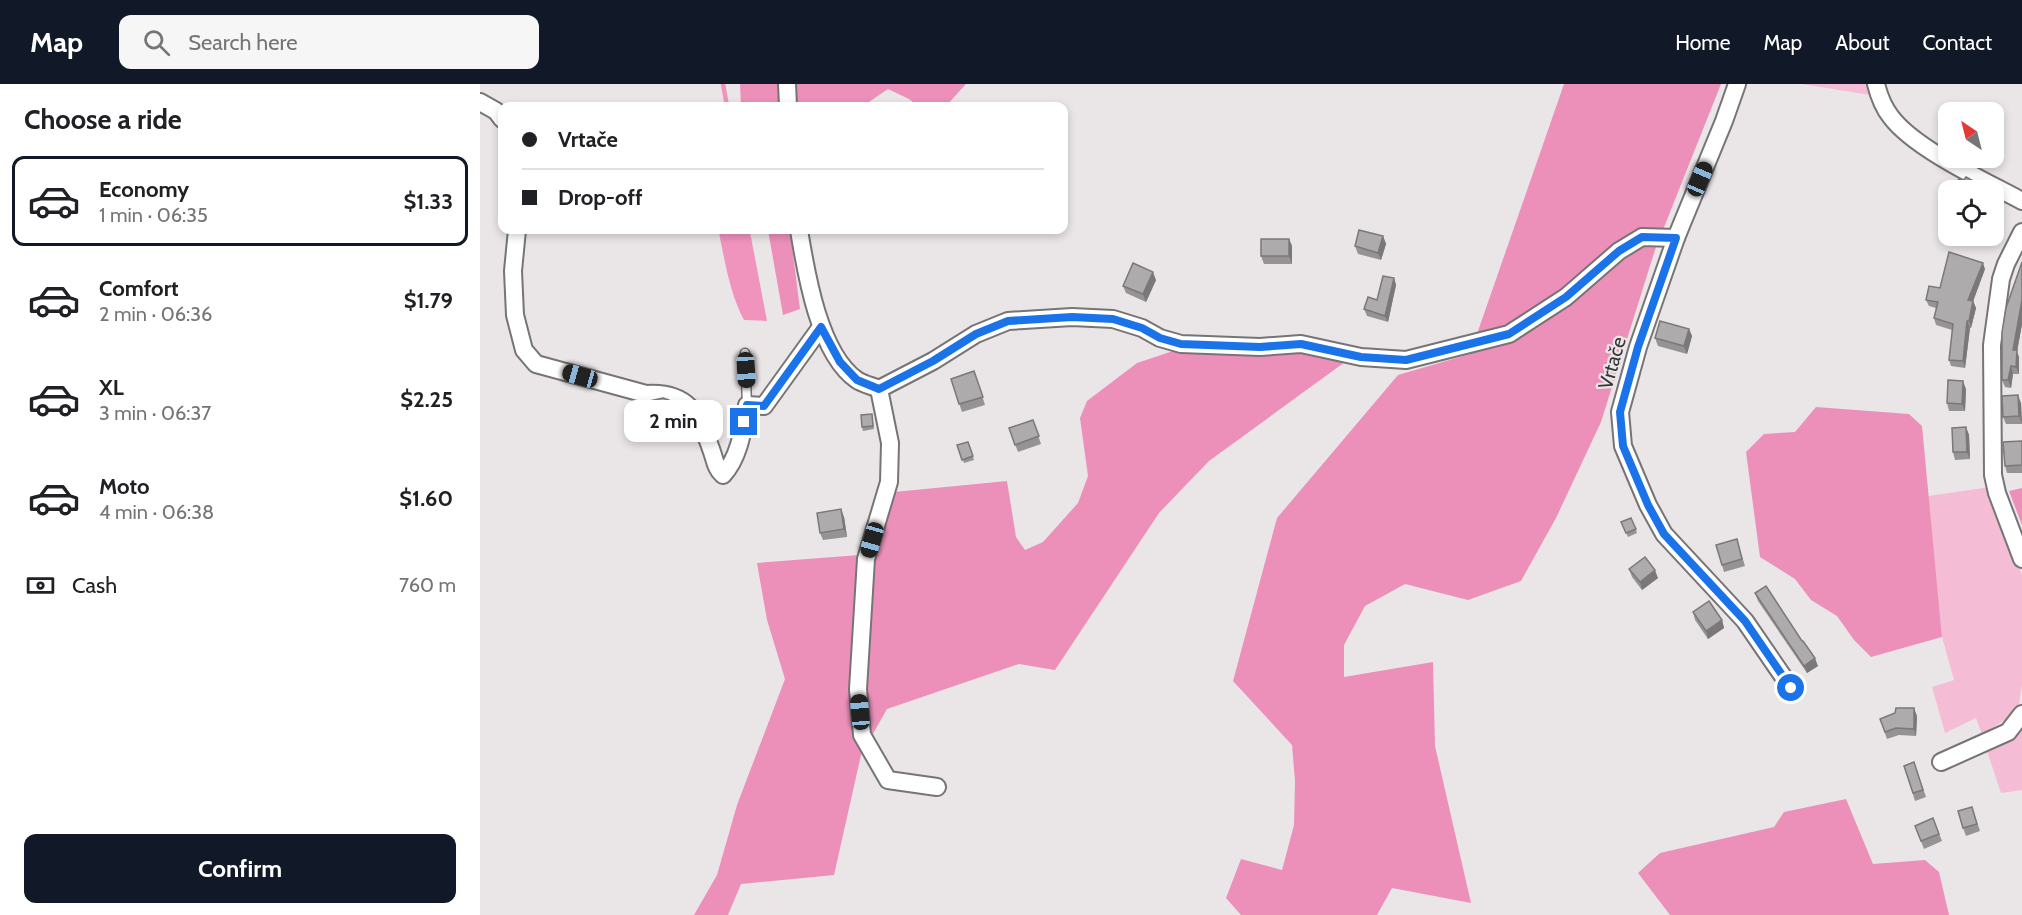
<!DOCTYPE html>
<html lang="en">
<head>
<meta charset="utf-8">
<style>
	body { margin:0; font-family:Cabin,sans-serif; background:#f6f6f6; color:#202124; height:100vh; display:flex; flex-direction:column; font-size:22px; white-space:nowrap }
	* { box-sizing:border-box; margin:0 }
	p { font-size:20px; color:#757577 }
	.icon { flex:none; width:33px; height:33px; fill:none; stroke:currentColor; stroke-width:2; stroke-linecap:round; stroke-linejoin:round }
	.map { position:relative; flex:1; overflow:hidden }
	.drawer { display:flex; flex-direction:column; background:#fff; width:480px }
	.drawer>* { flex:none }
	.hud { position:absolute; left:18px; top:18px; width:570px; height:132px; border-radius:12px; box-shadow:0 3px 9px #0003; display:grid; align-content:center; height:132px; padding:0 24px; background:#fff }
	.needle { width:39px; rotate:325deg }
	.fabs { position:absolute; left:1458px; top:18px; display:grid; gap:12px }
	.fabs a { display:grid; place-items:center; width:66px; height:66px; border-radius:12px; background:#fff; box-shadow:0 3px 9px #0003; font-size:30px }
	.end { position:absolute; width:27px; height:27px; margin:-14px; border:8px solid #1a73e8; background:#fff; box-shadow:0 0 0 3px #fff }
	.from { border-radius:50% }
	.bubble { position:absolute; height:42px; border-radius:12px; background:#fff; box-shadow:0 3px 9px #0003; font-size:20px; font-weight:800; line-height:42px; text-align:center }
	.car { position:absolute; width:18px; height:36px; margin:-18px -9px; border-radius:8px; box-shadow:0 0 4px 2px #0007; background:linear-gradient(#222 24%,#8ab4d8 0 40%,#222 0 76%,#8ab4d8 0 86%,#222 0) }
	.hud b { display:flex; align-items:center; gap:21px; height:57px; font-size:22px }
	.hud b+b { border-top:2px solid #e0e0e0 }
	.hud i { width:15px; height:15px; background:#202124 }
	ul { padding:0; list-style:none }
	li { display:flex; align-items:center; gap:18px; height:90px; margin:0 12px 9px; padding:0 12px; border:3px solid transparent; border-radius:12px }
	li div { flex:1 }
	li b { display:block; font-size:22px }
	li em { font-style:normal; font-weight:800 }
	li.selected { border-color:#111827 }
	li>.icon { width:54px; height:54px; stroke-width:1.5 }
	h2 { padding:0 24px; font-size:27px; line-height:72px }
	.pay { display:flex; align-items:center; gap:15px; height:66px; padding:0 24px; font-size:22px }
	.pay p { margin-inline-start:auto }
	.button { display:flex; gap:12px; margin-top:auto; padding:12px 24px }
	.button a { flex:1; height:69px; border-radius:12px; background:#111827; color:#fff; font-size:24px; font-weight:800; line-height:69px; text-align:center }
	header { display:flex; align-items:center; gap:36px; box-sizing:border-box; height:84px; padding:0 30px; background:#111827; color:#fff }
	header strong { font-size:28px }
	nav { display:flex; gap:33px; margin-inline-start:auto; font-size:21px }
	.search { width:420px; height:54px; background:#f6f6f6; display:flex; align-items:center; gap:15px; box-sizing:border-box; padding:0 21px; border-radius:12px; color:#757577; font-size:22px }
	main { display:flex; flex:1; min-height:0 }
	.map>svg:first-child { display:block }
</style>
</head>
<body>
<header>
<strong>Map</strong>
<div class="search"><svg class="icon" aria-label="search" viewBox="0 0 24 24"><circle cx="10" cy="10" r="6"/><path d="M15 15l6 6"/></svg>Search here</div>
<nav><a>Home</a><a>Map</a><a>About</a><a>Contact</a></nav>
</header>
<main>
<section class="drawer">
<h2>Choose a ride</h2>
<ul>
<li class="selected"><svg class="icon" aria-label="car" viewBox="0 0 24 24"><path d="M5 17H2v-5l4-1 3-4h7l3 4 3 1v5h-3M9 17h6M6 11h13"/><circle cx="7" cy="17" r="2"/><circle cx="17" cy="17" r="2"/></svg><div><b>Economy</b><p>1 min · 06:35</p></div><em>$1.33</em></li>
<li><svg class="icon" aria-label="car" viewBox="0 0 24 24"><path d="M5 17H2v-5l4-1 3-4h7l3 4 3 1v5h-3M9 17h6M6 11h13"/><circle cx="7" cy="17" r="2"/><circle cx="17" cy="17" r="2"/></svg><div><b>Comfort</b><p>2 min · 06:36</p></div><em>$1.79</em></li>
<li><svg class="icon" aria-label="car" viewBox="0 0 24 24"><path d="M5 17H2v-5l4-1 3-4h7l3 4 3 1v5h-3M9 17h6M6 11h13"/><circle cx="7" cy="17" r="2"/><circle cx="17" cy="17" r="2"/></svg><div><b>XL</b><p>3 min · 06:37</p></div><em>$2.25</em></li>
<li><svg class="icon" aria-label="car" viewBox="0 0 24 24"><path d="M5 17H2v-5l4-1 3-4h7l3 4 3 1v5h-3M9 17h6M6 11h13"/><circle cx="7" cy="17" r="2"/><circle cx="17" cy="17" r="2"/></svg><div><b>Moto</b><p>4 min · 06:38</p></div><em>$1.60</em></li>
</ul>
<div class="pay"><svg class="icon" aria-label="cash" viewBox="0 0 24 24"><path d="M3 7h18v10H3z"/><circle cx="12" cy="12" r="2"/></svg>Cash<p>760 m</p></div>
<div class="button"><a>Confirm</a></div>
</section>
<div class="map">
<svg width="1542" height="831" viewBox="0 0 1542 831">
	<rect width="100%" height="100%" fill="#eae6e8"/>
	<g fill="#f5bdd5">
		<path d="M 1322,0 L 1387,0 L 1390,11 Z"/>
		<path d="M 1510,403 L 1542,491 L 1542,600 L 1538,627 L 1502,651 L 1496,634 L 1465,649 L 1452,603 L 1474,596 L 1462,553 L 1448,412 Z"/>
		<path d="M 1542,641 L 1542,706 L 1521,709 L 1506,664 L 1532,656 Z"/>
	</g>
	<g fill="#ec90ba">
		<path d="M 260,0 L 486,0 L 466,22 L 438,22 L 429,15 L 408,5 L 383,22 L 261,22 Z"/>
		<path d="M 1084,0 L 1241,0 L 1175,166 L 1121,338 L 1076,434 L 1041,497 L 988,516 L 925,500 L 885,522 L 864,561 L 864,593 L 953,578 L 955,662 L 991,819 L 912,804 L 897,831 L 761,831 L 746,814 L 761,775 L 802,786 L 814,741 L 815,697 L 812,661 L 753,597 L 797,434 L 918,291 L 990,270 Z"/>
		<path d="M 288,146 L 310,146 L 320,225 L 303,231 Z"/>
		<path d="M 699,265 L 817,266 L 865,278 L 729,377 L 679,429 L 575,586 L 539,580 L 407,625 L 381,671 L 354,791 L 261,800 L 248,831 L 214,831 L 237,791 L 257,721 L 305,595 L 287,536 L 277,479 L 392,470 L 414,408 L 527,397 L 536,453 L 545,466 L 563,458 L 598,419 L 608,392 L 600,334 L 607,317 L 657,279 Z"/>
		<path d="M 1336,323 L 1429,330 L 1442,342 L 1462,553 L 1391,573 L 1374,556 L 1357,532 L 1331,516 L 1315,495 L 1280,473 L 1266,368 L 1284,350 L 1315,348 Z"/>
		<path d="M 1542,404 L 1542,441 L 1529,407 Z"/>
		<path d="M 1366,715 L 1393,780 L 1445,776 L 1459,788 L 1469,831 L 1190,831 L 1158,789 L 1180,769 L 1294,743 L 1304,728 Z"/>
	</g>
	<path fill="#f094be" d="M 263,146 L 269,146 L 271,153 L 287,237 L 264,236 C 250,210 245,178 239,149 Z"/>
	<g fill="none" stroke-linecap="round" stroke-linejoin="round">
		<path stroke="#f094be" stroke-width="4.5" d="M 243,0 L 247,22"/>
		<defs>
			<path id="service" d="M 265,269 L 267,321"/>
			<g id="minor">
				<path d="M 307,0 L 308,22"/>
				<path d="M 1257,0 L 1244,37 L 1196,154 L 1158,263 L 1140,328 L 1143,362 L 1168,421 L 1184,450 L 1265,537 L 1311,604"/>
				<path d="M 1396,0 C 1399,12 1403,23 1411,33 C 1435,65 1505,97 1542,117"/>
				<path d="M 0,18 L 16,27 L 22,35"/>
				<path d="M 37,146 L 33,187 L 35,231 L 44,266 L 56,280 L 166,310 C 208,307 219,330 231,365 C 235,375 235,384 243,391 C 260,372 263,345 267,321 L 284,322 L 341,243"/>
				<path d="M 319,146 C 326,189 339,270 377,296 C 383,300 392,302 399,305 L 453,277 L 496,250 L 528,237 L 592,233 L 633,235 L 662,244 L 680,254 L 701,260 L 780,263 L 821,260 L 881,273 L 926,276 L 1029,250 L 1086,213 L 1139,167 L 1162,153 L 1196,154"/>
				<path d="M 1542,148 L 1526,180 L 1521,195 L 1512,261 L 1513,391 L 1517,409 L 1542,475"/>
				<path d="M 399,305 L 410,359 L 409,398 L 386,475 L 378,605 L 382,651 L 408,696 L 457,703"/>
				<path d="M 1461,678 L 1528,648 L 1542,630"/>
			</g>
		</defs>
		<use href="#service" stroke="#777475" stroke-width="11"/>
		<use href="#minor" stroke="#777475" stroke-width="20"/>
		<use href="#service" stroke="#fff" stroke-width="8"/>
		<use href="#minor" stroke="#fff" stroke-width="16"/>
	</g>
	<g fill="#969394">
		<path d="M 903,152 L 906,160 L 901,176 L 878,170 L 875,162 Z"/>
		<path d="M 809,155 L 812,162 L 812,180 L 784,180 L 781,172 Z"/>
		<path d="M 1542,178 L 1542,240 L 1537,268 L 1539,273 L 1539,290 L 1533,290 L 1531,304 L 1525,303 L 1522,296 Z"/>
		<path d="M 1505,185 L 1493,217 L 1496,224 L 1491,244 L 1490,244 L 1485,284 L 1471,282 L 1469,276 L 1472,246 L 1456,241 L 1454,234 L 1456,224 L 1449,222 L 1446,216 L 1460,204 Z"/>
		<path d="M 914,194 L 916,201 L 908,238 L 887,232 L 884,225 L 897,216 Z"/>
		<path d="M 676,196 L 666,218 L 646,209 L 643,202 Z"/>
		<path d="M 1209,245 L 1212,252 L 1207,270 L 1178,262 L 1175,254 Z"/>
		<path d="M 494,287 L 505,321 L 482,328 L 471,295 Z"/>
		<path d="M 1486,305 L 1485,327 L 1469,327 L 1467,319 Z"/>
		<path d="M 189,316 L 192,324 L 195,340 L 175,344 L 173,336 Z"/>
		<path d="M 1541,319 L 1542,340 L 1526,340 L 1523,333 Z"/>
		<path d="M 392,330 L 394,345 L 383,347 L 382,343 Z"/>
		<path d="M 553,336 L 561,360 L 538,368 L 529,344 Z"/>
		<path d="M 1486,343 L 1489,351 L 1490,375 L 1475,376 L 1473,368 Z"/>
		<path d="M 488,358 L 494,376 L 484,379 L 477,361 Z"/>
		<path d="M 1542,358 L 1542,389 L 1527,389 L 1525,382 Z"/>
		<path d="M 364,433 L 367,453 L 343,456 L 340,449 Z"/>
		<path d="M 1151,434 L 1157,449 L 1148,453 L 1141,438 Z"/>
		<path d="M 1259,463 L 1265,482 L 1244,488 L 1242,481 Z"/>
		<path d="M 1149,485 L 1178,494 L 1162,506 L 1152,493 Z"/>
		<path d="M 1275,509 L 1338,582 L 1327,589 L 1278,517 Z"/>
		<path d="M 1213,528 L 1242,536 L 1244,544 L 1228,555 L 1215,536 Z"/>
		<path d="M 1437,632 L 1436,652 L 1419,651 L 1407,655 L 1400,635 Z"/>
		<path d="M 1434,678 L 1446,713 L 1435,717 L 1424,682 Z"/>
		<path d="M 1492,723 L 1500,747 L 1486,752 L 1483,744 Z"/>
		<path d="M 1453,734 L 1462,757 L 1444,765 L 1435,742 Z"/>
	</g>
	<g fill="#7a7878">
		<path d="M 1495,98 L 1497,106 L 1489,106 Z"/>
		<path d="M 1520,133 L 1522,140 L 1513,154 L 1512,152 L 1514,152 L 1514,142 Z"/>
		<path d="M 903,152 L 906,160 L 901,176 L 898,169 Z"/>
		<path d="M 809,155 L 812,162 L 812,180 L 809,172 Z"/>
		<path d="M 1503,179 L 1505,185 L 1491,223 L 1488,216 Z"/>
		<path d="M 673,188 L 676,196 L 666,218 L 663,210 Z"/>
		<path d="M 914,194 L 916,201 L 908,238 L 905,232 Z"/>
		<path d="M 1542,216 L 1542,240 L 1537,268 L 1539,273 L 1539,290 L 1536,283 L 1533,266 Z"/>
		<path d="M 1493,217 L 1496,224 L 1491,244 L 1489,237 Z"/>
		<path d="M 1487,237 L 1490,244 L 1485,284 L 1483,277 Z"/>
		<path d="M 1209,245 L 1212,252 L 1207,270 L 1204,262 Z"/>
		<path d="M 1531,282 L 1533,290 L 1531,304 L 1528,296 Z"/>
		<path d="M 1483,297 L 1486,305 L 1485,327 L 1482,320 Z"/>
		<path d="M 1538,311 L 1541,319 L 1542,340 L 1539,332 Z"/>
		<path d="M 189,316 L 192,324 L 195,340 L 192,332 Z"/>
		<path d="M 1486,343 L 1489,351 L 1490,375 L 1487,368 Z"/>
		<path d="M 361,425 L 364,433 L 367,453 L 364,445 Z"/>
		<path d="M 1175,486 L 1178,494 L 1162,506 L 1160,498 Z"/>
		<path d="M 1242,536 L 1244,544 L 1228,555 L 1226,547 Z"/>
		<path d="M 1335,574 L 1338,582 L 1327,589 L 1324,582 Z"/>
		<path d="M 1434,624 L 1437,632 L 1436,652 L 1434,645 Z"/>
	</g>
	<g fill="#aeabac" stroke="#7a7878" stroke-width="1.5">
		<path d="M 1486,93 L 1495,98 L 1489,106 L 1477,106 L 1473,103 L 1479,95 L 1483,97 Z"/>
		<path d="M 1514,128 L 1520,133 L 1514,142 Z"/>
		<path d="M 879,146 L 903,152 L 898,169 L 875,162 Z"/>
		<rect x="781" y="155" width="28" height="17"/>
		<path d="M 1469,168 L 1503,179 L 1488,216 L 1493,217 L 1489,237 L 1487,237 L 1483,277 L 1469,276 L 1473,240 L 1454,234 L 1458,218 L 1446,216 L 1449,202 L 1460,204 Z"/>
		<path d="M 1542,178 L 1542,216 L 1533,266 L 1537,266 L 1536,283 L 1531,282 L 1528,296 L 1522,296 L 1522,248 L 1526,224 Z"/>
		<path d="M 653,179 L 673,188 L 663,210 L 643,202 Z"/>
		<path d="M 903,192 L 914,194 L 905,232 L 884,225 L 888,213 L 897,216 Z"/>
		<path d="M 1180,237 L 1209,245 L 1204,262 L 1175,254 Z"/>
		<path d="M 494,287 L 503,313 L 479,320 L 471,295 Z"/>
		<path d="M 1468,296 L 1483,297 L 1482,320 L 1467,319 Z"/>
		<path d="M 1538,311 L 1539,332 L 1523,333 L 1522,312 Z"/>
		<path d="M 183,314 L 189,316 L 192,332 L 173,336 L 169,317 Z"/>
		<path d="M 392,330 L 393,342 L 382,343 L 381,331 Z"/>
		<path d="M 553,336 L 559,352 L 535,361 L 529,344 Z"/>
		<path d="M 1486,343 L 1487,368 L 1473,368 L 1472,344 Z"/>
		<path d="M 1542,357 L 1542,381 L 1525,382 L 1523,358 Z"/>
		<path d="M 488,358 L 493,372 L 482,376 L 477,361 Z"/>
		<path d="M 361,425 L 364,445 L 340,449 L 337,429 Z"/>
		<path d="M 1151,434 L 1156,445 L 1146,449 L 1141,438 Z"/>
		<path d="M 1257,455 L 1262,475 L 1242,481 L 1236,461 Z"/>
		<path d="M 1165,473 L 1175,486 L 1160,498 L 1149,485 Z"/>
		<path d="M 1286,502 L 1322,557 L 1323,557 L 1335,574 L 1324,582 L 1275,509 Z"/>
		<path d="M 1229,517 L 1242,536 L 1226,547 L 1213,528 Z"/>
		<path d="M 1416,624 L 1434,624 L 1434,645 L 1416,644 L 1405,648 L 1400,635 L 1415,629 Z"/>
		<path d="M 1434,678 L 1443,706 L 1433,709 L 1424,682 Z"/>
		<path d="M 1492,723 L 1497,740 L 1483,744 L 1478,727 Z"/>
		<path d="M 1453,734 L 1459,750 L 1441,757 L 1435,742 Z"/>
	</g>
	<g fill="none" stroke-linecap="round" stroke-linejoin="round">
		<path stroke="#1a73e8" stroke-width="8" d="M 264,338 L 267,321 L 284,322 L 341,243 L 360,278 L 377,296 L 399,305 L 453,277 L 496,250 L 528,237 L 592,233 L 633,235 L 662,244 L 680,254 L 701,260 L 780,263 L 821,260 L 881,273 L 926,276 L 1029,250 L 1086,213 L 1139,167 L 1162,153 L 1196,154 L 1158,263 L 1140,328 L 1143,362 L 1168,421 L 1184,450 L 1265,537 L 1311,604"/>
	</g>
	<g text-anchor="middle" stroke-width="4.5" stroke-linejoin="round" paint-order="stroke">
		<g font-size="20" fill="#373536" stroke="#eae6e8">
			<text transform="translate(1132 279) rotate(-74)" y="7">Vrtače</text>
		</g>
	</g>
</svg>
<div class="fabs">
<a><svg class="needle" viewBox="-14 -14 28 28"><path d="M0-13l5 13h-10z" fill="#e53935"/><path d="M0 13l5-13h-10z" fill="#757577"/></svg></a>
<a><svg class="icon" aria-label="locate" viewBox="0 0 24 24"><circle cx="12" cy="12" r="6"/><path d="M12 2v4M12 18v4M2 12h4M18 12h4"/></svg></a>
</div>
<i class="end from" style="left:1311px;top:604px"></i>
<i class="end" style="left:264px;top:338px"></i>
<div class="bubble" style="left:144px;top:316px;width:99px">2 min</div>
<i class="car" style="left:1220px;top:95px;rotate:23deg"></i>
<i class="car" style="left:266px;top:286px;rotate:177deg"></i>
<i class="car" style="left:100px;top:292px;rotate:286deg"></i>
<i class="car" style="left:392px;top:456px;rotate:196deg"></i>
<i class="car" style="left:380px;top:628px;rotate:355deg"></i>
<div class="hud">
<b><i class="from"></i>Vrtače</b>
<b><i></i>Drop-off</b>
</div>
</div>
</main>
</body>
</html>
